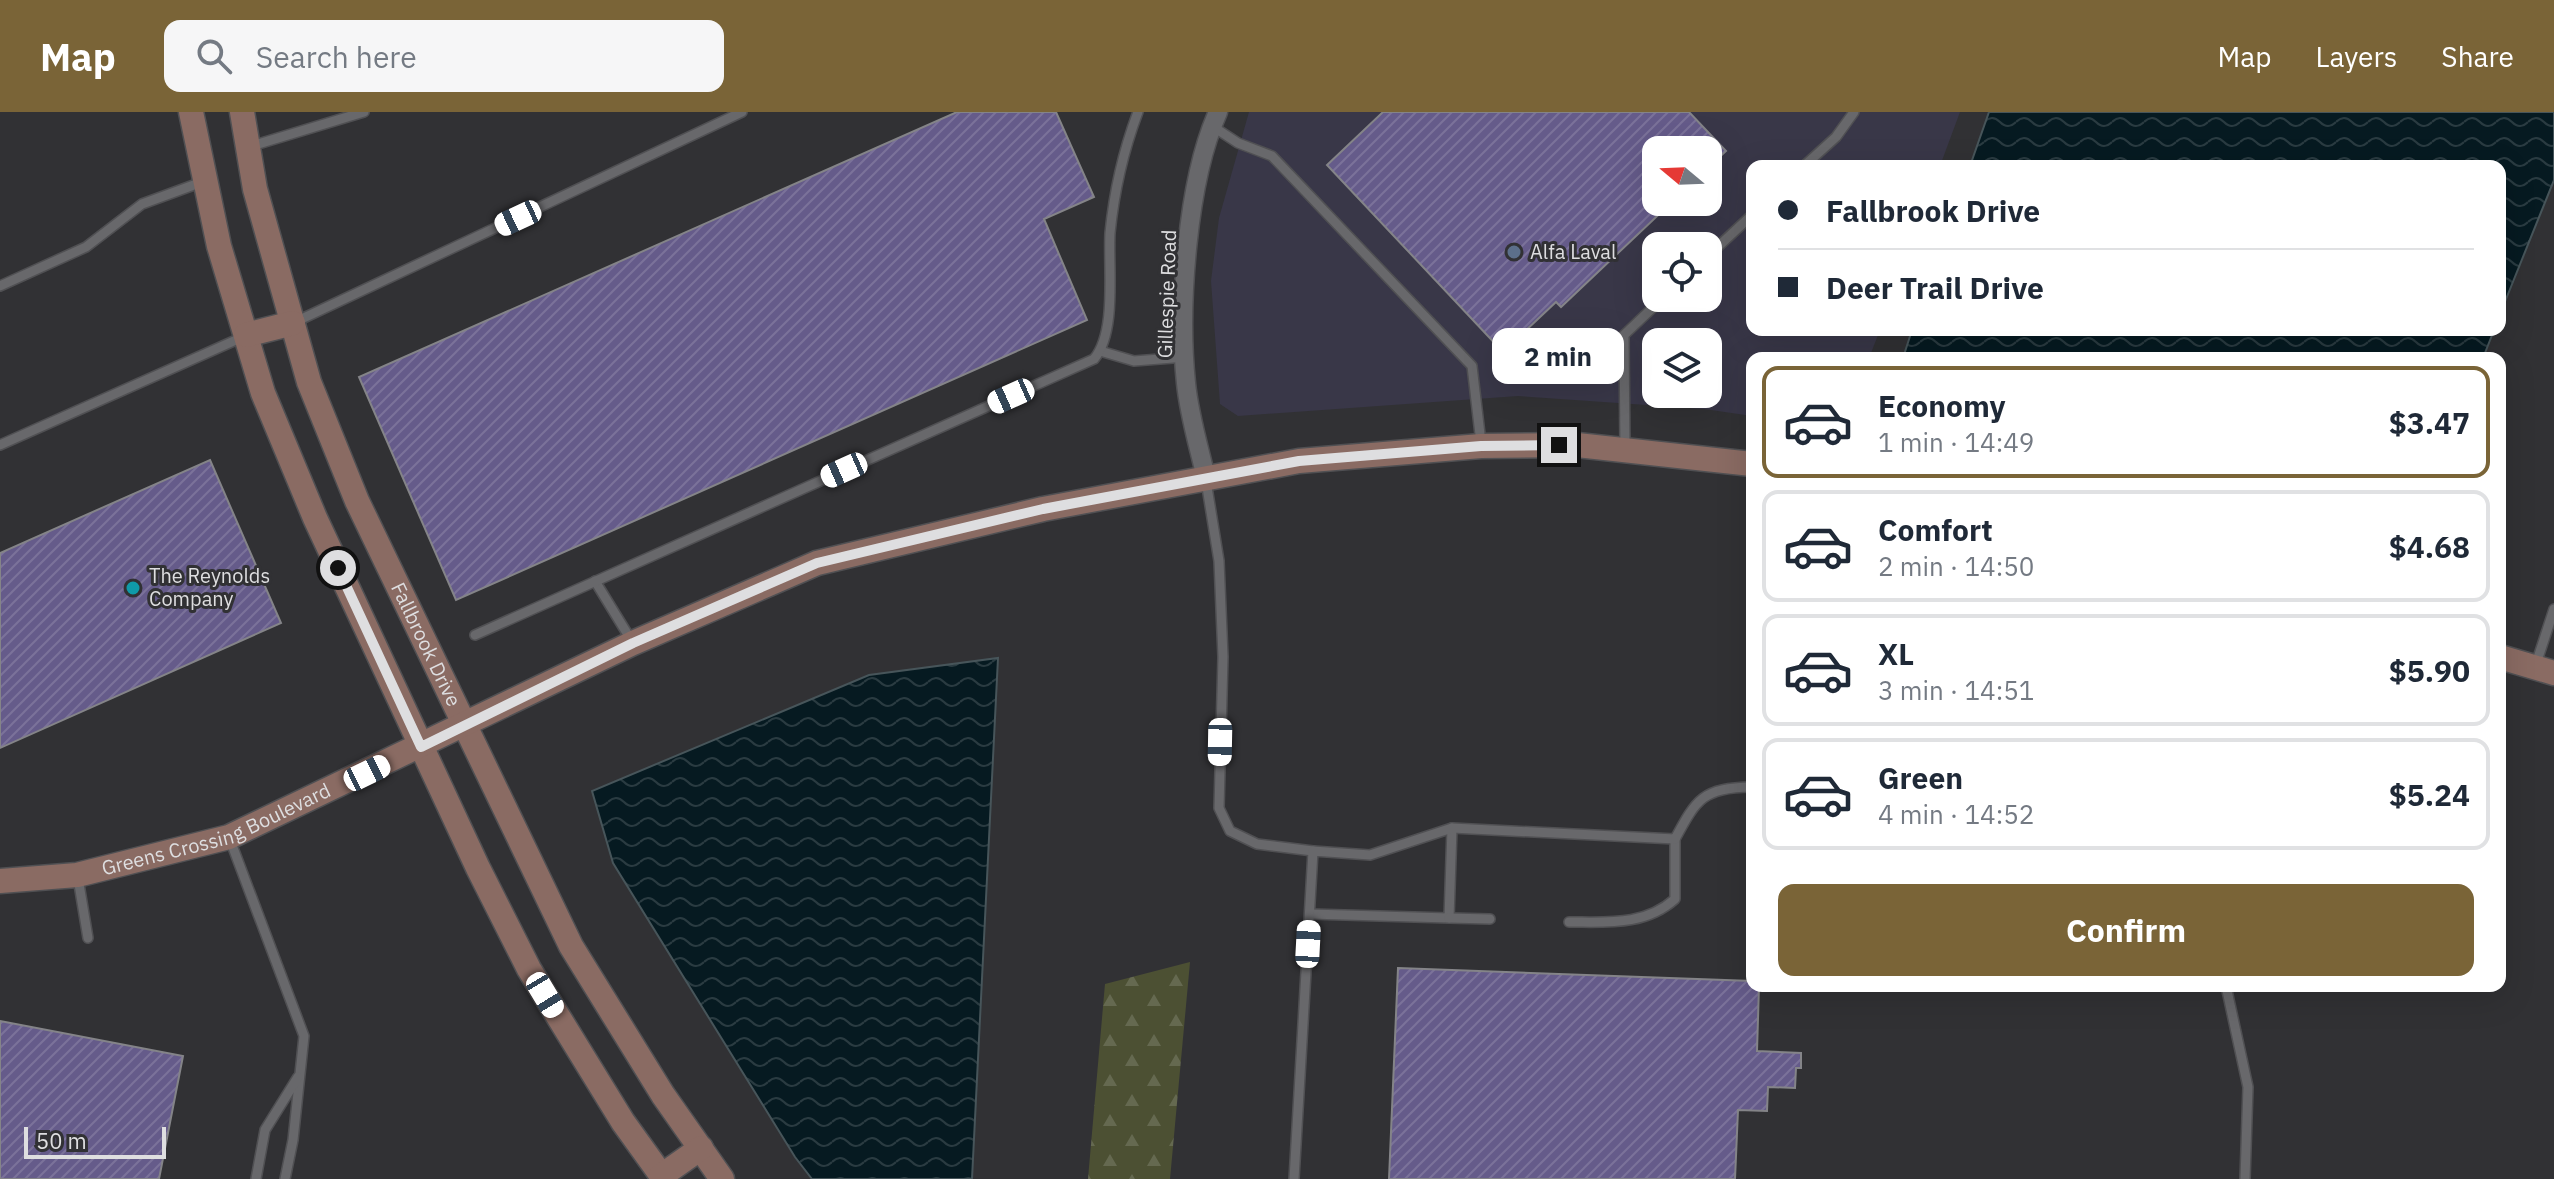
<!DOCTYPE html>
<html lang="en">
<head>
<meta charset="utf-8">
<style>
	body { margin:0; font-family:"IBM Plex Sans",sans-serif; background:#f6f6f7; color:#1f2937; height:100vh; display:flex; flex-direction:column; font-size:30px; white-space:nowrap }
	* { box-sizing:border-box; margin:0 }
	p { font-size:26px; color:#747a83 }
	.icon { flex:none; width:44px; height:44px; fill:none; stroke:currentColor; stroke-width:2; stroke-linecap:round; stroke-linejoin:round }
	.map { position:relative; flex:1; overflow:hidden }
	.details { position:absolute; left:1746px; top:240px; width:760px; height:640px; display:flex; flex-direction:column; background:#fff; border-radius:16px; box-shadow:0 8px 32px #0002 }
	.details>* { flex:none }
	.hud { position:absolute; left:1746px; top:48px; width:760px; height:176px; border-radius:16px; box-shadow:0 8px 32px #0002; display:grid; align-content:center; height:176px; padding:0 32px; background:#fff }
	.needle { width:52px; rotate:289deg }
	.buttons { position:absolute; left:1642px; top:24px; display:grid; gap:16px }
	.buttons a { display:grid; place-items:center; width:80px; height:80px; border-radius:16px; background:#fff; box-shadow:0 8px 32px #0002; font-size:40px }
	.scale { position:absolute; left:24px; bottom:20px; width:142px; box-sizing:border-box; padding-left:8px; border:4px solid #dedee0; border-top:0; font-size:22px; line-height:28px; white-space:nowrap; color:#dedee0; -webkit-text-stroke:6px #313134; paint-order:stroke }
	.end { position:absolute; width:36px; height:36px; margin:-18px; border:10px solid #dedee0; background:#111; box-shadow:0 0 0 4px #111 }
	.from { border-radius:50% }
	.bubble { position:absolute; height:56px; border-radius:16px; background:#fff; box-shadow:0 8px 32px #0002; font-size:26px; font-weight:800; line-height:56px; text-align:center }
	.car { position:absolute; width:24px; height:48px; margin:-24px -12px; border-radius:10px; box-shadow:0 0 6px 2px #0007; background:linear-gradient(#fff 24%,#345 0 40%,#fff 0 76%,#345 0 86%,#fff 0) }
	.hud b { display:flex; align-items:center; gap:28px; height:76px; font-size:30px }
	.hud b+b { border-top:2px solid #e0e1e3 }
	.hud i { width:20px; height:20px; background:#1f2937 }
	ul { padding:14px 0 0; list-style:none }
	li { display:flex; align-items:center; gap:24px; height:112px; margin:0 16px 12px; padding:0 16px; border:4px solid #e0e1e3; border-radius:16px }
	li div { flex:1 }
	li b { display:block; font-size:30px }
	li em { font-style:normal; font-weight:800 }
	li.on { border-color:#7a6437 }
	li>.icon { width:72px; height:72px; stroke-width:1.5 }
	.primary-button { display:flex; gap:16px; margin-top:auto; padding:16px 32px }
	.primary-button a { flex:1; height:92px; border-radius:16px; background:#7a6437; color:#fff; font-size:32px; font-weight:800; line-height:92px; text-align:center }
	header { display:flex; align-items:center; gap:48px; box-sizing:border-box; height:112px; padding:0 40px; background:#7a6437; color:#fff }
	header strong { font-size:38px }
	nav { display:flex; gap:44px; margin-inline-start:auto; font-size:28px }
	.search { width:560px; height:72px; background:#f6f6f7; display:flex; align-items:center; gap:20px; box-sizing:border-box; padding:0 28px; border-radius:16px; color:#747a83; font-size:30px }
	.map>svg:first-child { display:block }
</style>
</head>
<body>
<header>
<strong>Map</strong>
<div class="search"><svg class="icon" aria-label="search" viewBox="0 0 24 24"><circle cx="10" cy="10" r="6"/><path d="M15 15l6 6"/></svg>Search here</div>
<nav><a>Map</a><a>Layers</a><a>Share</a></nav>
</header>
<div class="map">
<svg width="2554" height="1067" viewBox="0 0 2554 1067">
	<defs>
		<pattern id="forest-firs" width="22" height="20" patternUnits="userSpaceOnUse" patternTransform="scale(2)"><rect width="22" height="20" fill="#4c5033"/><path d="M5 1l3.5 6h-7zM16 11l3.5 6h-7z" fill="#656950"/></pattern>
		<pattern id="water-waves" width="16" height="10" patternUnits="userSpaceOnUse" patternTransform="scale(2)"><rect width="16" height="10" fill="#061a21"/><path d="M0 5q4-4 8 0t8 0" fill="none" stroke="#2a3b41"/></pattern>
		<pattern id="building-hatch" width="6" height="6" patternUnits="userSpaceOnUse" patternTransform="scale(2)"><rect width="6" height="6" fill="#655b8a"/><path d="M-1 1l2-2M0 6l6-6M5 7l2-2" fill="none" stroke="#7b729a"/></pattern>
	</defs>
	<rect width="100%" height="100%" fill="#313134"/>
	<path fill="#393748" fill-rule="evenodd" d="M 1249,0 L 1960,0 L 1940,54 L 1752,54 L 1752,218 L 1880,218 L 1869,246 L 1752,246 L 1752,304 L 1704,297 L 1518,284 L 1238,304 L 1220,292 L 1211,169 L 1219,106 ZM 1656,38 L 1708,38 L 1708,90 L 1656,90 ZM 1656,134 L 1708,134 L 1708,186 L 1656,186 ZM 1656,230 L 1708,230 L 1708,282 L 1656,282 Z"/>
	<path fill="url(#forest-firs)" d="M 1190,850 L 1170,1067 L 1088,1067 L 1105,872 Z"/>
	<g fill="url(#water-waves)" stroke="#47555a" stroke-width="2">
		<path d="M 1989,0 L 2554,0 L 2554,68 L 2500,202 L 2500,54 L 1970,54 Z"/>
		<path d="M 1912,218 L 2494,218 L 2483,246 L 1903,246 Z"/>
		<path d="M 998,546 L 972,1067 L 812,1067 L 795,1045 L 613,751 L 592,679 L 869,563 Z"/>
	</g>
	<g fill="url(#building-hatch)" stroke="#848488" stroke-width="2">
		<path d="M 957,0 L 1056,0 L 1094,85 L 1044,107 L 1087,208 L 456,488 L 359,265 Z"/>
		<path d="M 1383,0 L 1689,0 L 1726,39 L 1708,56 L 1708,38 L 1656,38 L 1656,90 L 1672,90 L 1561,195 L 1556,190 L 1503,240 L 1327,53 Z"/>
		<path d="M 210,348 L 281,511 L 0,636 L 0,441 Z"/>
		<path d="M 1398,856 L 1752,869 L 1752,874 L 1759,874 L 1757,939 L 1801,941 L 1801,956 L 1796,956 L 1795,976 L 1768,975 L 1767,999 L 1738,998 L 1735,1067 L 1389,1067 Z"/>
		<path d="M 0,909 L 183,944 L 159,1067 L 0,1067 Z"/>
	</g>
	<g fill="none" stroke-linecap="round" stroke-linejoin="round">
		<defs>
			<g id="lane">
				<path d="M 1212,14 L 1238,31 L 1272,44 L 1472,254 L 1481,331"/>
				<path d="M 248,35 L 364,0"/>
				<path d="M 1804,54 L 1836,25 L 1854,0"/>
				<path d="M 1708,144 L 1752,103"/>
				<path d="M 0,174 L 86,135 L 142,92 L 202,70"/>
				<path d="M 293,211 L 742,0"/>
				<path d="M 1100,239 L 1134,249 L 1186,245"/>
				<path d="M 0,333 L 245,224"/>
				<path d="M 1625,338 L 1624,223 L 1663,186"/>
				<path d="M 1206,369 L 1219,449 L 1223,545 L 1219,696 L 1230,719 L 1257,732 L 1313,739"/>
				<path d="M 595,469 L 633,531"/>
				<path d="M 475,523 L 1094,247 C 1117,220 1108,156 1110,121 C 1114,81 1124,37 1138,0"/>
				<path d="M 2535,555 L 2554,497"/>
				<path d="M 229,725 L 304,924 L 293,1028 L 285,1067"/>
				<path d="M 78,766 L 88,826"/>
				<path d="M 1310,802 L 1449,806 L 1452,716"/>
				<path d="M 1449,806 L 1490,807"/>
				<path d="M 1569,810 C 1607,810 1645,814 1675,787 L 1675,727"/>
				<path d="M 2226,874 L 2248,975 L 2245,1067"/>
				<path d="M 256,1067 L 265,1018 L 298,965"/>
				<path d="M 1294,1067 L 1313,739 L 1370,743 L 1452,716 L 1675,727 C 1697,686 1703,676 1752,675"/>
			</g>
			<path id="street" d="M 1206,366 C 1199,335 1189,303 1186,271 C 1178,195 1187,69 1218,0"/>
			<g id="secondary">
				<path d="M 191,0 L 219,134 L 263,281 L 315,406 L 478,756 L 529,857 L 623,1010 L 664,1067"/>
				<path id="s1" d="M 242,0 L 255,77 L 309,270 L 357,389 L 571,834 L 663,983 L 722,1067"/>
				<path d="M 246,223 L 293,211"/>
				<path d="M 2500,545 L 2554,561"/>
				<path id="s2" d="M 0,769 L 77,763 L 229,725 L 633,531 L 817,451 L 1043,397 L 1299,349 L 1481,334 L 1577,333 L 1752,352"/>
				<path d="M 661,1064 L 701,1036"/>
			</g>
		</defs>
		<use href="#lane" stroke="#505053" stroke-width="12"/>
		<use href="#street" stroke="#505053" stroke-width="21"/>
		<use href="#secondary" stroke="#505053" stroke-width="27"/>
		<use href="#lane" stroke="#68686b" stroke-width="9"/>
		<use href="#street" stroke="#68686b" stroke-width="18"/>
		<use href="#secondary" stroke="#8a6b63" stroke-width="24"/>
	</g>
	<g fill="none" stroke-linecap="round" stroke-linejoin="round">
		<path stroke="#dedee0" stroke-width="10" d="M 338,456 L 421,635 L 633,531 L 817,451 L 1043,397 L 1299,349 L 1481,334 L 1559,333"/>
	</g>
	<circle fill="#5c6f8a" stroke="#313134" stroke-width="3" cx="1514" cy="140" r="8"/>
	<circle fill="#0f9aa8" stroke="#313134" stroke-width="3" cx="133" cy="476" r="8"/>
	<g text-anchor="middle" stroke-width="6" stroke-linejoin="round" paint-order="stroke">
		<g font-size="20" fill="#dedee0" stroke="#313134" text-anchor="start">
			<text x="1530" y="147">Alfa Laval</text>
			<text x="149" y="471">The Reynolds<tspan x="149" dy="23">Company</tspan></text>
		</g>
		<g font-size="20" fill="#dedee0" stroke="#313134">
			<text transform="translate(1167 182) rotate(-88)" y="7">Gillespie Road</text>
			<text dy="7" stroke="none"><textPath href="#s1" startOffset="566">Fallbrook Drive</textPath></text>
			<text dy="7" stroke="none"><textPath href="#s2" startOffset="224">Greens Crossing Boulevard</textPath></text>
		</g>
	</g>
</svg>
<div class="buttons">
<a><svg class="needle" viewBox="-14 -14 28 28"><path d="M0-13l5 13h-10z" fill="#e53935"/><path d="M0 13l5-13h-10z" fill="#747a83"/></svg></a>
<a><svg class="icon" aria-label="locate" viewBox="0 0 24 24"><circle cx="12" cy="12" r="6"/><path d="M12 2v4M12 18v4M2 12h4M18 12h4"/></svg></a>
<a><svg class="icon" aria-label="layers" viewBox="0 0 24 24"><path d="M12 4l9 5-9 5-9-5zM3 14l9 5 9-5"/></svg></a>
</div>
<div class="scale">50 m</div>
<i class="end from" style="left:338px;top:456px"></i>
<i class="end" style="left:1559px;top:333px"></i>
<div class="bubble" style="left:1492px;top:216px;width:132px">2 min</div>
<i class="car" style="left:518px;top:106px;rotate:245deg"></i>
<i class="car" style="left:1011px;top:284px;rotate:246deg"></i>
<i class="car" style="left:844px;top:358px;rotate:246deg"></i>
<i class="car" style="left:1220px;top:630px;rotate:181deg"></i>
<i class="car" style="left:367px;top:661px;rotate:64deg"></i>
<i class="car" style="left:1308px;top:832px;rotate:3deg"></i>
<i class="car" style="left:545px;top:883px;rotate:149deg"></i>
<div class="hud">
<b><i class="from"></i>Fallbrook Drive</b>
<b><i></i>Deer Trail Drive</b>
</div>
<section class="details">
<ul>
<li class="on"><svg class="icon" aria-label="car" viewBox="0 0 24 24"><path d="M5 17H2v-5l4-1 3-4h7l3 4 3 1v5h-3M9 17h6M6 11h13"/><circle cx="7" cy="17" r="2"/><circle cx="17" cy="17" r="2"/></svg><div><b>Economy</b><p>1 min · 14:49</p></div><em>$3.47</em></li>
<li><svg class="icon" aria-label="car" viewBox="0 0 24 24"><path d="M5 17H2v-5l4-1 3-4h7l3 4 3 1v5h-3M9 17h6M6 11h13"/><circle cx="7" cy="17" r="2"/><circle cx="17" cy="17" r="2"/></svg><div><b>Comfort</b><p>2 min · 14:50</p></div><em>$4.68</em></li>
<li><svg class="icon" aria-label="car" viewBox="0 0 24 24"><path d="M5 17H2v-5l4-1 3-4h7l3 4 3 1v5h-3M9 17h6M6 11h13"/><circle cx="7" cy="17" r="2"/><circle cx="17" cy="17" r="2"/></svg><div><b>XL</b><p>3 min · 14:51</p></div><em>$5.90</em></li>
<li><svg class="icon" aria-label="car" viewBox="0 0 24 24"><path d="M5 17H2v-5l4-1 3-4h7l3 4 3 1v5h-3M9 17h6M6 11h13"/><circle cx="7" cy="17" r="2"/><circle cx="17" cy="17" r="2"/></svg><div><b>Green</b><p>4 min · 14:52</p></div><em>$5.24</em></li>
</ul>
<div class="primary-button"><a>Confirm</a></div>
</section>
</div>
</body>
</html>
